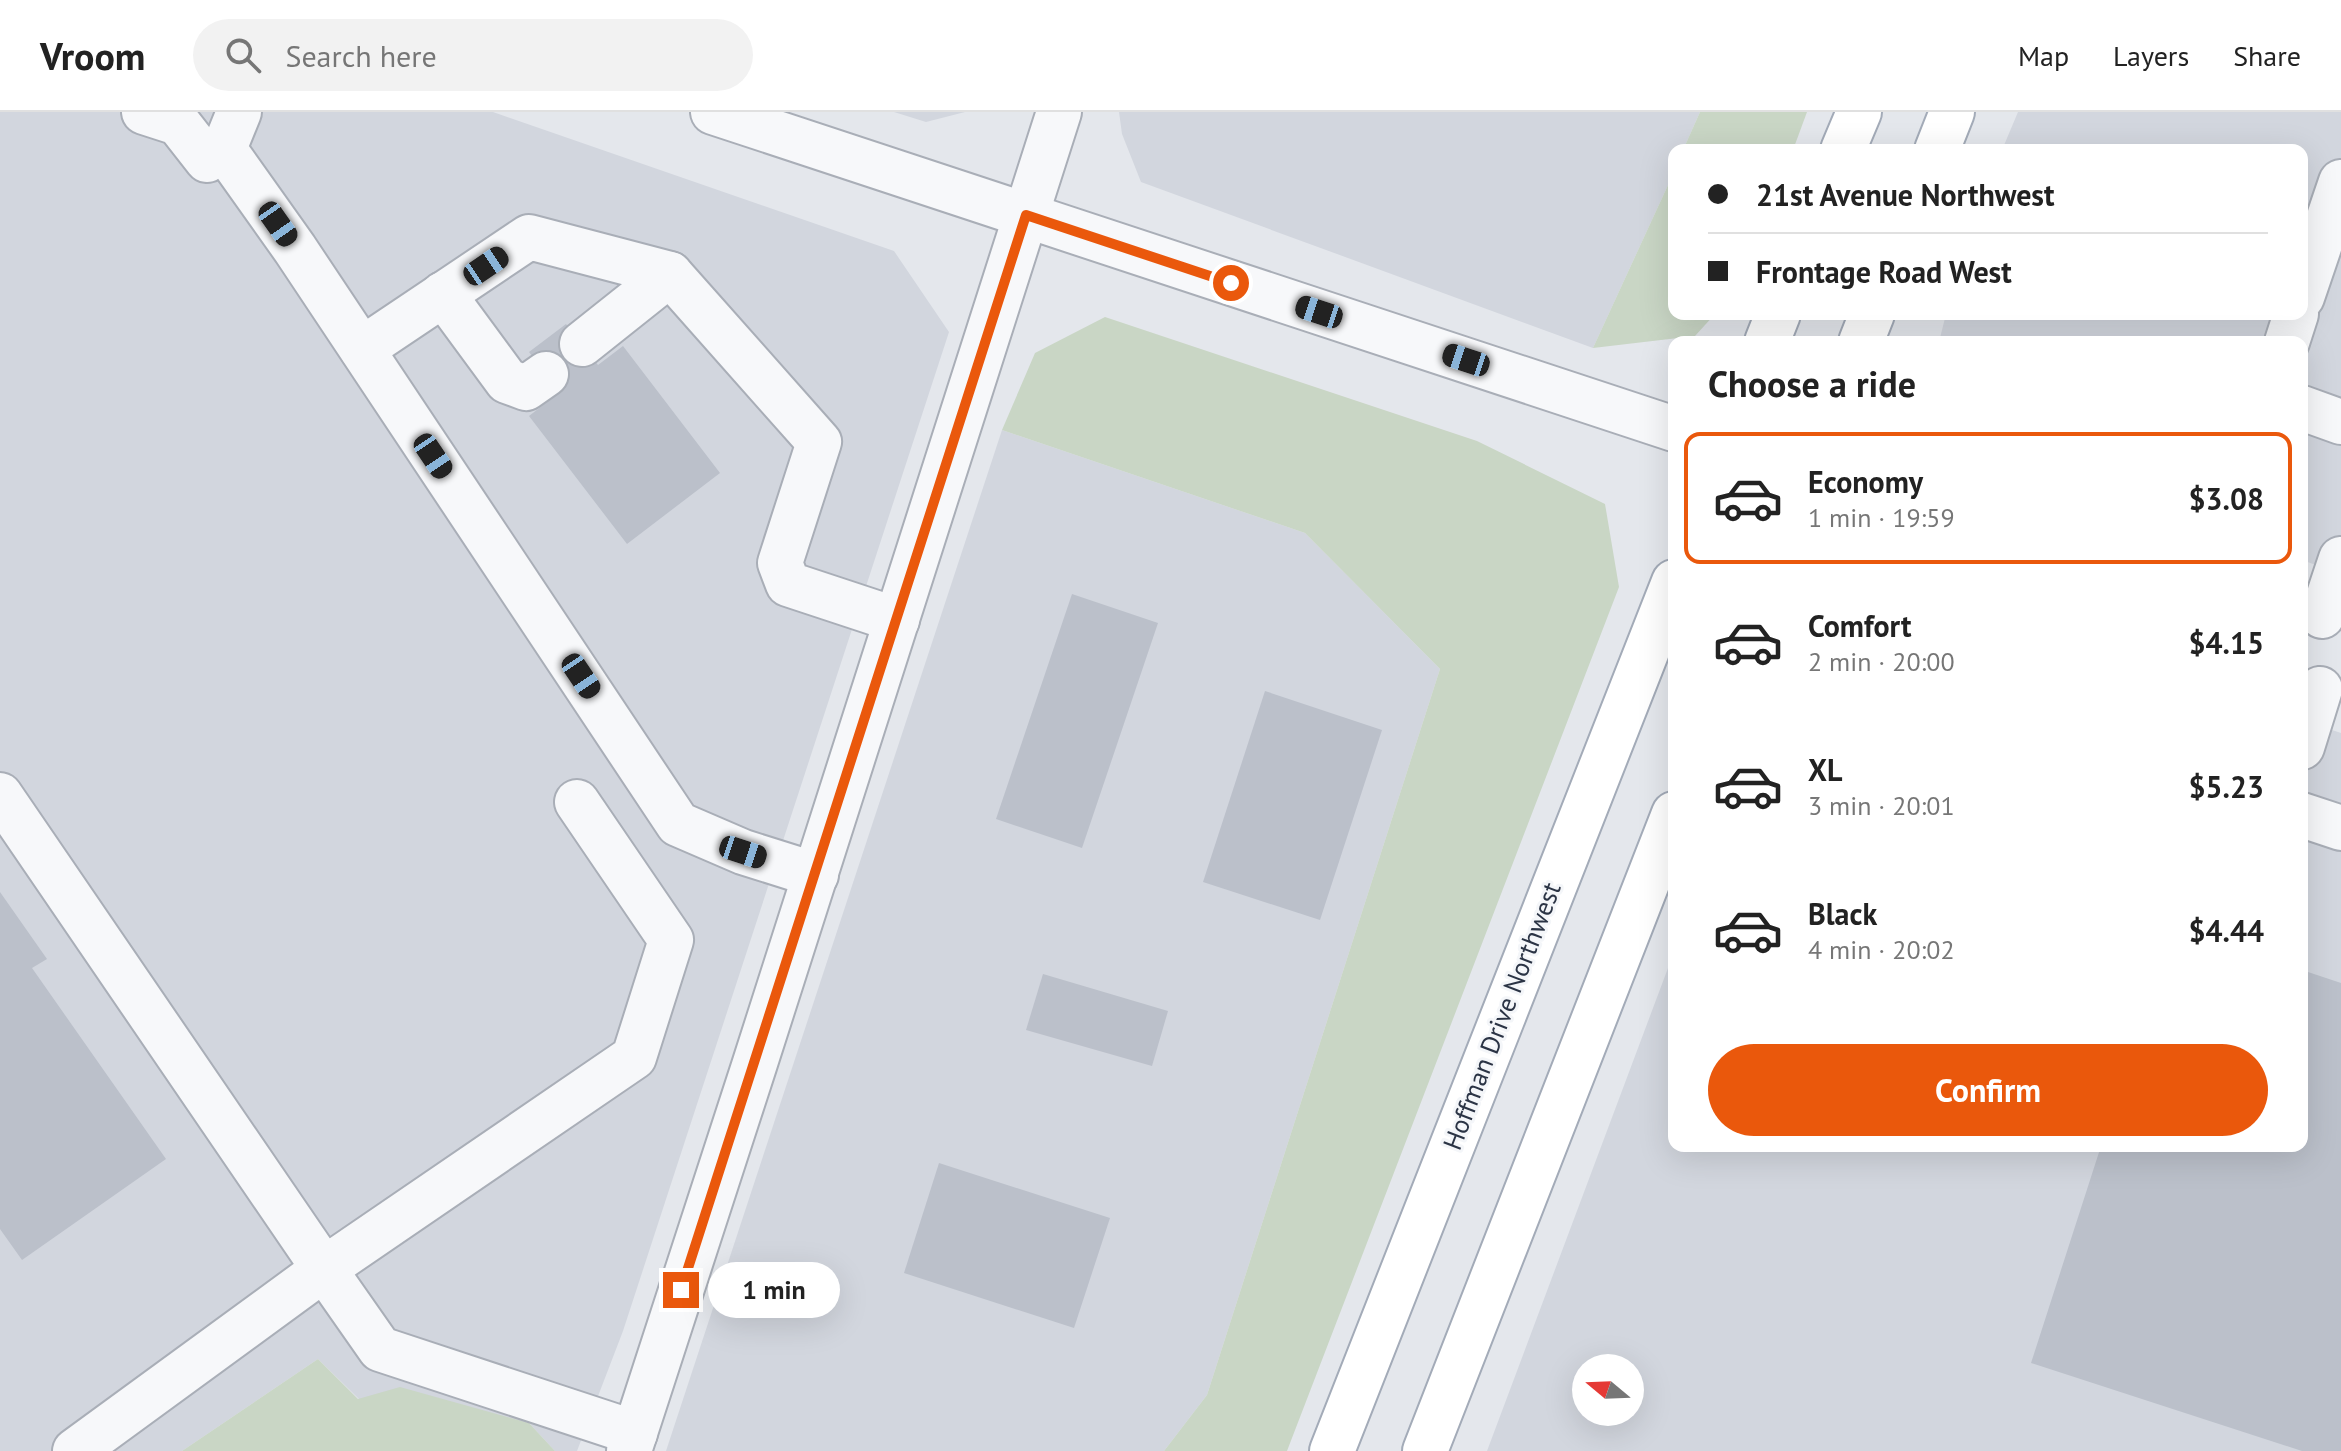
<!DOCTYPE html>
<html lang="en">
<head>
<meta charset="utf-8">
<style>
	body { margin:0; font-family:"PT Sans",sans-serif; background:#f2f2f2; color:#222; height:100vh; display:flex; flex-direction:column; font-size:30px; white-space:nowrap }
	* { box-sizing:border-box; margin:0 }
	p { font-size:26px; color:#767676 }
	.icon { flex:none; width:44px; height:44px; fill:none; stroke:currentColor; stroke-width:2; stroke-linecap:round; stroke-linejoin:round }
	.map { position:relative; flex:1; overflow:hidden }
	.side { position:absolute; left:1668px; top:224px; width:640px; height:816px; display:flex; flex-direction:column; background:#fff; border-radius:16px; box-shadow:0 8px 32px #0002 }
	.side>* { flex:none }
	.hud { position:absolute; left:1668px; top:32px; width:640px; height:176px; border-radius:16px; box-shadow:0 8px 32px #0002; display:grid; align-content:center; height:176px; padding:0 40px; background:#fff }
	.needle { width:52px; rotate:289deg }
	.fabs { position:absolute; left:1572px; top:1242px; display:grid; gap:16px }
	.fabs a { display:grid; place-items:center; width:72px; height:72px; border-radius:50%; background:#fff; box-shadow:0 8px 32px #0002; font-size:40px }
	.end { position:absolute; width:36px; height:36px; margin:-18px; border:10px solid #ea580c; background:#fff; box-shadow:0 0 0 4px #fff }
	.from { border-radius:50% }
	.bubble { position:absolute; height:56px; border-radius:28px; background:#fff; box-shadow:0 8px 32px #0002; font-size:26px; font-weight:700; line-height:56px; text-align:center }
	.car { position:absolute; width:24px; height:48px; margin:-24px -12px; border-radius:10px; box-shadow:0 0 6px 2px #0007; background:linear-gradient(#222 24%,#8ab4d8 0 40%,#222 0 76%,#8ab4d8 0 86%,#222 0) }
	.hud b { display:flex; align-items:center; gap:28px; height:76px; font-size:30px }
	.hud b+b { border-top:2px solid #e0e0e0 }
	.hud i { width:20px; height:20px; background:#222 }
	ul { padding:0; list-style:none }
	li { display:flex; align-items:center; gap:24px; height:132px; margin:0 16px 12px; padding:0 24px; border:4px solid transparent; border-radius:16px }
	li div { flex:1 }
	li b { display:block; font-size:30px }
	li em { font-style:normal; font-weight:700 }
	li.current { border-color:#ea580c }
	li>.icon { width:72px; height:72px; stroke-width:1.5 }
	h2 { padding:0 40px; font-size:36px; line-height:96px }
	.button { display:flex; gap:16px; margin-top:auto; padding:16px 40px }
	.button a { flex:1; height:92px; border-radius:48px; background:#ea580c; color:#fff; font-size:32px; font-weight:700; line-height:92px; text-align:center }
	header { display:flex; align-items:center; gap:48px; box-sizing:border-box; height:112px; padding:0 40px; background:#fff; border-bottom:2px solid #e0e0e0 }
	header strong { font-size:38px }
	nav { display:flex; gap:44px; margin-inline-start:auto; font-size:28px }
	.search { width:560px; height:72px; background:#f2f2f2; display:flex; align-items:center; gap:20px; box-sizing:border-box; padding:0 28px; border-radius:44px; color:#767676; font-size:30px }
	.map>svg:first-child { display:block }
</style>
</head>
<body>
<header>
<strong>Vroom</strong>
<div class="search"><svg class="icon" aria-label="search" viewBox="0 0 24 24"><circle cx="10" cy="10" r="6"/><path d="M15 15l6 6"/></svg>Search here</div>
<nav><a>Map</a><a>Layers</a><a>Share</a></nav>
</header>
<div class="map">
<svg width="2341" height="1339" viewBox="0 0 2341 1339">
	<rect width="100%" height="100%" fill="#e4e7ec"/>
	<g fill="#d2d6de" fill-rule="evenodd">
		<path d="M 0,0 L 493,0 L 894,139 L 949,220 L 623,1219 L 577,1339 L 555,1339 L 529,1311 L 359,1287 L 318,1247 L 182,1339 L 0,1339 Z"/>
		<path d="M 894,0 L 965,0 L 926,10 Z"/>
		<path d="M 1119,0 L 1700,0 L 1683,38 L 1674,38 L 1674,60 L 1593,236 L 1141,70 L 1122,22 Z"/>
		<path d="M 2018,0 L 2341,0 L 2341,462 L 2302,448 L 2302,230 L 1939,230 L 1946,202 L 2302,202 L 2302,38 L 2002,38 Z"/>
		<path d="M 1002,318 L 1305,421 L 1440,557 L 1207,1283 L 1164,1339 L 666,1339 Z"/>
		<path d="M 2302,608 L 2341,621 L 2341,1339 L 1487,1339 L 1674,840 L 1674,1034 L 2302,1034 ZM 1586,1256 L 1630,1256 L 1630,1300 L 1586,1300 Z"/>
	</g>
	<g fill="#c9d6c5">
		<path d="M 1700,0 L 1807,0 L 1793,38 L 1683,38 Z"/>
		<path d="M 1674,60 L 1674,202 L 1715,202 L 1695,224 L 1593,236 Z"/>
		<path d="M 1105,205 L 1477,329 L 1605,392 L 1619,475 L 1287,1339 L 1164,1339 L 1207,1283 L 1440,557 L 1305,421 L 1002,318 L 1035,241 Z"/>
		<path d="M 318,1247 L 358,1287 L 400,1275 L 529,1311 L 555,1339 L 182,1339 Z"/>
	</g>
	<g fill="#bbc0ca">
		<path d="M 566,212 L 598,253 L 623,234 L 720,361 L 627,432 L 529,304 L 560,280 L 529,240 Z"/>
		<path d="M 1072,482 L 1158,511 L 1082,736 L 996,707 Z"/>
		<path d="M 1265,579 L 1382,618 L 1320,808 L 1203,770 Z"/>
		<path d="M 0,780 L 47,847 L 32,856 L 166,1047 L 22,1148 L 0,1117 Z"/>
		<path d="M 2302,858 L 2341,871 L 2341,1339 L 2302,1339 L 2031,1251 L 2101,1034 L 2302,1034 Z"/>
		<path d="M 1043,862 L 1168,899 L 1152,954 L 1026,918 Z"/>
		<path d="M 939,1051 L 1110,1106 L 1074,1216 L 904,1161 Z"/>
	</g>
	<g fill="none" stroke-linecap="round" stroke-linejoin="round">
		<defs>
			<g id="minor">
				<path d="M 144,0 L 178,11 L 207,48"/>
				<path d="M 239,0 L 224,37 L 295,137 L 678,712 L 743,740 L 816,763"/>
				<path d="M 713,0 L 1674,317"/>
				<path d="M 443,182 L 507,269 L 526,276 L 546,262"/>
				<path d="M 2302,185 L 2341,70"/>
				<path d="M 2287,230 L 2296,202"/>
				<path d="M 582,232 L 670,162"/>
				<path d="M 362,237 L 529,125 L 670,162 L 819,330 L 780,451 L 788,472 L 897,508"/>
				<path d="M 2302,296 L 2341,310"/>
				<path d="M 2322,504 L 2341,447"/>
				<path d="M 2302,635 L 2320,577"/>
				<path d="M 0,683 L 324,1157 L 634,945 L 671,828 L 577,690"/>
				<path d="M 2302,703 L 2341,716"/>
				<path d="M 75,1339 L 324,1157 L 380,1237 L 635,1321"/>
				<path d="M 629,1339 L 755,951 L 1059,0"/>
			</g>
			<g id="major">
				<path d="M 1843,38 L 1859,0"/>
				<path d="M 1937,38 L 1952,0"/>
				<path d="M 1767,230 L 1778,202"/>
				<path d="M 1861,230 L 1872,202"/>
				<path d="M 1332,1339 L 1674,470"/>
				<path d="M 1425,1339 L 1674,702"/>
			</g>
		</defs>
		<use href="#minor" stroke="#a9aeb7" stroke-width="48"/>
		<use href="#major" stroke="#a3abb8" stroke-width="48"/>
		<use href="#minor" stroke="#f7f8fa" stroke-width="44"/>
		<use href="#major" stroke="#fff" stroke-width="44"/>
	</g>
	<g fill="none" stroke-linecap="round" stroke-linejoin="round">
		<path stroke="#ea580c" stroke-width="10" d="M 681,1178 L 1026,103 L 1231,171"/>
	</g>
	<g text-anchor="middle" stroke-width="6" stroke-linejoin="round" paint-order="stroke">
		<g font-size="26" fill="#2b3445" stroke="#f4f6f9">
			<text transform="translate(1502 904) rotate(-69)" y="9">Hoffman Drive Northwest</text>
		</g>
	</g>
</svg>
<div class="fabs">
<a><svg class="needle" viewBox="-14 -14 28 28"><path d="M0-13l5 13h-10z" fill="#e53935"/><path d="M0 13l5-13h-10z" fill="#767676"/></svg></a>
</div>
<i class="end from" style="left:1231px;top:171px"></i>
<i class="end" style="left:681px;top:1178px"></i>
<div class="bubble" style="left:708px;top:1150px;width:132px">1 min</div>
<i class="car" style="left:278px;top:112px;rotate:145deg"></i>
<i class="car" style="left:486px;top:154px;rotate:56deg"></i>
<i class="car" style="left:1319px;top:200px;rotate:288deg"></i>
<i class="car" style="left:1466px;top:248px;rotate:288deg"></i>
<i class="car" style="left:433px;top:344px;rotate:146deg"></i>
<i class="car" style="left:581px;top:564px;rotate:146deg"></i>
<i class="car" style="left:743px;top:740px;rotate:108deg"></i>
<div class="hud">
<b><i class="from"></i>21st Avenue Northwest</b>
<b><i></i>Frontage Road West</b>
</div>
<section class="side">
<h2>Choose a ride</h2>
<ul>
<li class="current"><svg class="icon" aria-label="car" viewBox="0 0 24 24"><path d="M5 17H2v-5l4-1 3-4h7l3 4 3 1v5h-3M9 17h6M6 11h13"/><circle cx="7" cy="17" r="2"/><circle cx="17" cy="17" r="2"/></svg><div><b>Economy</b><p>1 min · 19:59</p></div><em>$3.08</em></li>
<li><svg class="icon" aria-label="car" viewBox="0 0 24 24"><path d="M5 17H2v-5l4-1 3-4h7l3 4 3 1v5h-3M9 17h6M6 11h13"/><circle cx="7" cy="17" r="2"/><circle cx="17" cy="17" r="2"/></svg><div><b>Comfort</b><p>2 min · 20:00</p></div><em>$4.15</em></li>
<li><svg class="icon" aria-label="car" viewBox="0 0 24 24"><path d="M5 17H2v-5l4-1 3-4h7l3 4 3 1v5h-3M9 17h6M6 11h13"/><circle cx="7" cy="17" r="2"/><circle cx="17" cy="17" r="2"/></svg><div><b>XL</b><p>3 min · 20:01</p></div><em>$5.23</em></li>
<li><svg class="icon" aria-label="car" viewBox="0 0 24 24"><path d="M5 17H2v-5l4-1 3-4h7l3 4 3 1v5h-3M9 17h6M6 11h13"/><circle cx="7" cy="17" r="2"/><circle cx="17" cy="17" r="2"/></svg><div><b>Black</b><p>4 min · 20:02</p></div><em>$4.44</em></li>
</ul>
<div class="button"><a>Confirm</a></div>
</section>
</div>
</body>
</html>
